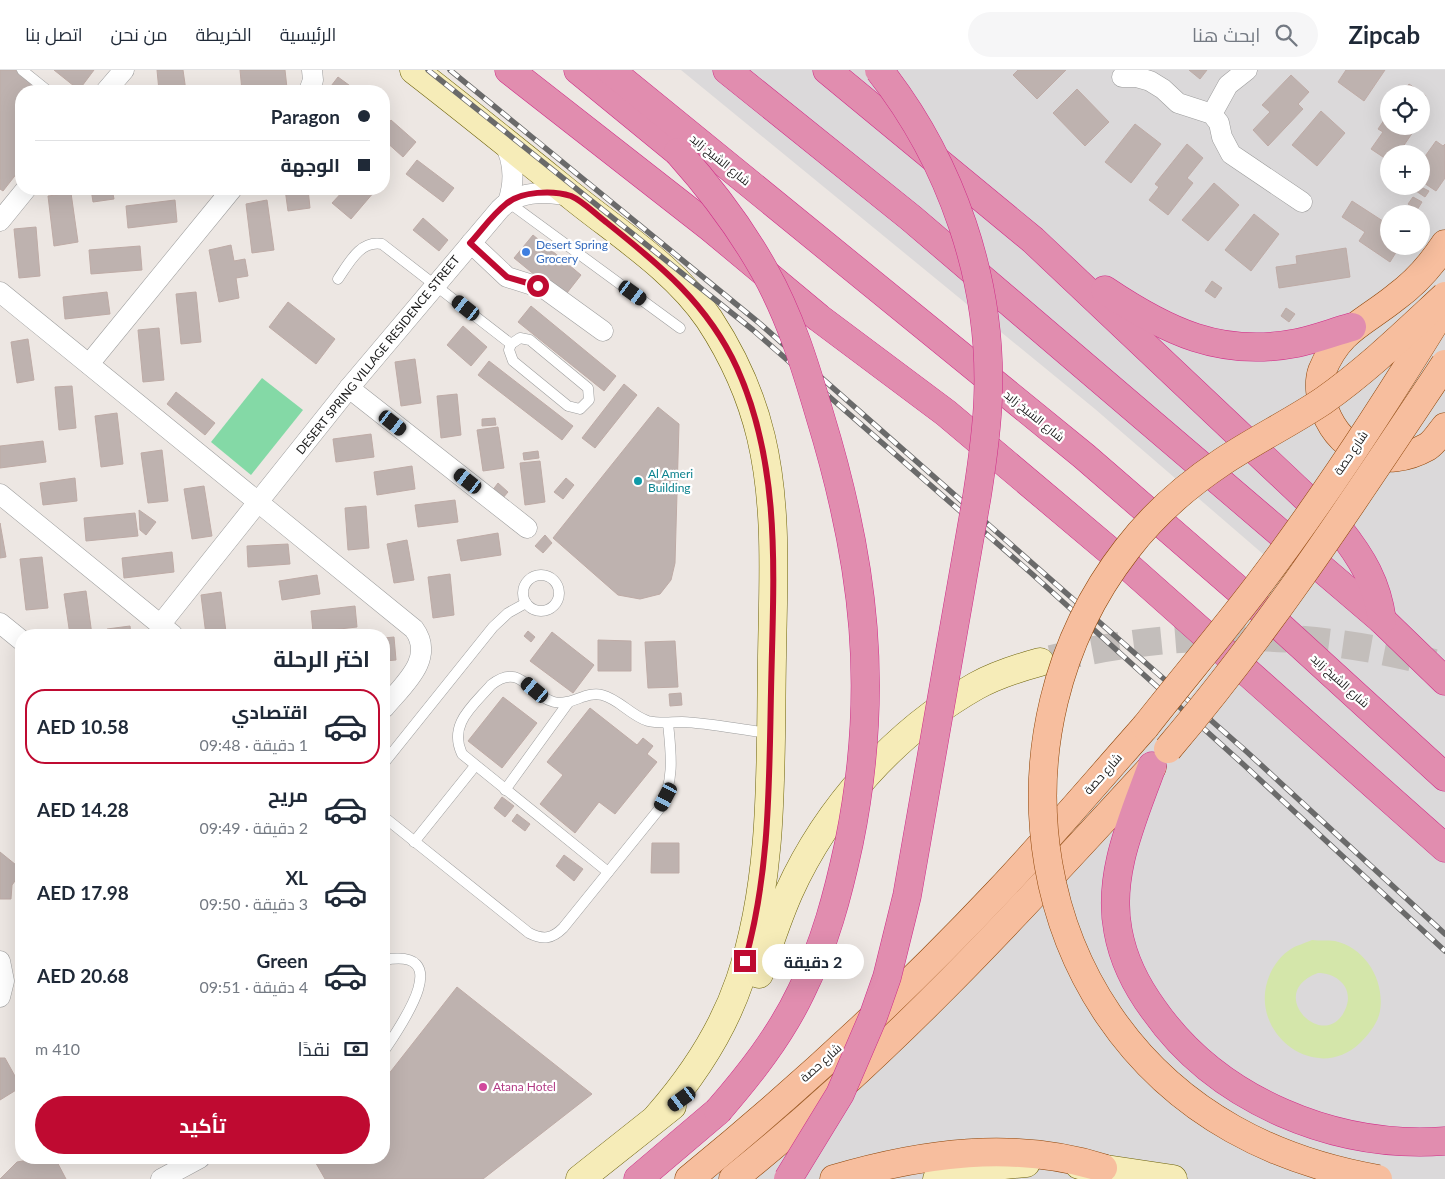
<!DOCTYPE html>
<html lang="ar">
<head>
<meta charset="utf-8">
<style>
	body { margin:0; font-family:Lato,Cairo,sans-serif; background:#f6f6f7; color:#1f2937; direction:rtl; height:100vh; display:flex; flex-direction:column; font-size:19px; white-space:nowrap }
	* { box-sizing:border-box; margin:0 }
	p { font-size:16px; color:#747a83 }
	.icon { flex:none; width:28px; height:28px; fill:none; stroke:currentColor; stroke-width:2; stroke-linecap:round; stroke-linejoin:round }
	.map { position:relative; flex:1; overflow:hidden; direction:ltr }
	.panel { position:absolute; left:15px; top:559px; width:375px; height:535px; display:flex; flex-direction:column; background:#fff; border-radius:20px; box-shadow:0 5px 20px #0002; direction:rtl }
	.panel>* { flex:none }
	.top-card { position:absolute; left:15px; top:15px; width:375px; height:110px; border-radius:20px; box-shadow:0 5px 20px #0002; direction:rtl; display:grid; align-content:center; height:110px; padding:0 20px; background:#fff }
	.buttons { position:absolute; left:1380px; top:15px; display:grid; gap:10px }
	.buttons a { display:grid; place-items:center; width:50px; height:50px; border-radius:50%; background:#fff; box-shadow:0 5px 20px #0002; font-size:25px }
	.end { position:absolute; width:22px; height:22px; margin:-11px; border:6px solid #bf0a31; background:#fff; box-shadow:0 0 0 2px #fff }
	.from { border-radius:50% }
	.bubble { position:absolute; height:35px; border-radius:18px; background:#fff; box-shadow:0 5px 20px #0002; font-size:16px; font-weight:700; line-height:35px; text-align:center; direction:rtl }
	.car { position:absolute; width:15px; height:30px; margin:-15px -8px; border-radius:6px; box-shadow:0 0 4px 1px #0007; background:linear-gradient(#222 24%,#8ab4d8 0 40%,#222 0 76%,#8ab4d8 0 86%,#222 0) }
	.top-card b { display:flex; align-items:center; gap:18px; height:48px; font-size:19px }
	.top-card b+b { border-top:1px solid #e0e1e3 }
	.top-card i { width:12px; height:12px; background:#1f2937 }
	ul { padding:0; list-style:none }
	li { display:flex; align-items:center; gap:15px; height:75px; margin:0 10px 8px; padding:0 10px; border:2px solid transparent; border-radius:20px }
	li div { flex:1 }
	li b { display:block; font-size:19px }
	li em { font-style:normal; font-weight:700 }
	li.active { border-color:#bf0a31 }
	li>.icon { width:45px; height:45px; stroke-width:1.5 }
	h2 { padding:0 20px; font-size:22px; line-height:60px }
	.pay { display:flex; align-items:center; gap:12px; height:55px; padding:0 20px; font-size:19px }
	.pay p { margin-inline-start:auto }
	.button { display:flex; gap:10px; margin-top:auto; padding:10px 20px }
	.button a { flex:1; height:58px; border-radius:30px; background:#bf0a31; color:#fff; font-size:20px; font-weight:700; line-height:58px; text-align:center }
	header { display:flex; align-items:center; gap:30px; box-sizing:border-box; height:70px; padding:0 25px; background:#fff; border-bottom:1px solid #e0e1e3 }
	header strong { font-size:24px }
	nav { display:flex; gap:28px; margin-inline-start:auto; font-size:18px }
	.search { width:350px; height:45px; background:#f6f6f7; display:flex; align-items:center; gap:12px; box-sizing:border-box; padding:0 18px; border-radius:28px; color:#747a83; font-size:19px }
	.map>svg:first-child { display:block }
</style>
</head>
<body>
<header>
<strong>Zipcab</strong>
<div class="search"><svg class="icon" aria-label="search" viewBox="0 0 24 24"><circle cx="10" cy="10" r="6"/><path d="M15 15l6 6"/></svg>ابحث هنا</div>
<nav><a>الرئيسية</a><a>الخريطة</a><a>من نحن</a><a>اتصل بنا</a></nav>
</header>
<div class="map">
<svg width="1445" height="1109" viewBox="0 0 1445 1109">
	<rect width="100%" height="100%" fill="#ede7e3"/>
	<path fill="#dbd9da" fill-rule="evenodd" d="M 681,0 L 1445,0 L 1445,1109 L 701,1109 L 724,1094 L 929,914 L 1018,824 L 1189,628 L 1285,503 L 1095,339 ZM 1389,24 L 1421,24 L 1421,56 L 1389,56 ZM 1389,84 L 1421,84 L 1421,116 L 1389,116 ZM 1389,144 L 1421,144 L 1421,176 L 1389,176 Z"/>
	<path fill="#d4e6aa" fill-rule="evenodd" d="M 1312,870 C 1319,871 1328,870 1335,871 C 1366,878 1385,911 1380,941 C 1378,953 1369,964 1360,973 C 1315,1016 1245,961 1270,904 C 1274,895 1282,884 1291,879 C 1297,875 1306,873 1312,870 ZM 1318,903 C 1338,903 1355,919 1345,940 C 1325,984 1263,923 1318,903 Z"/>
	<path fill="#84d9a6" d="M 262,308 L 303,340 L 251,405 L 211,372 Z"/>
	<g fill="#beb2af" stroke="#beaba6">
		<path d="M 0,0 L 15,0 L 42,21 L 21,21 L 21,98 L 3,121 L 0,119 Z"/>
		<path d="M 54,0 L 94,0 L 79,20 Z"/>
		<path d="M 157,0 L 183,0 L 186,21 L 159,21 Z"/>
		<path d="M 240,0 L 285,0 L 287,18 L 242,21 Z"/>
		<path d="M 1018,0 L 1066,0 L 1037,29 L 1013,5 Z"/>
		<path d="M 1189,0 L 1207,0 L 1200,9 Z"/>
		<path d="M 1346,0 L 1385,0 L 1364,31 L 1338,12 Z"/>
		<path d="M 1291,5 L 1309,22 L 1298,34 L 1303,39 L 1268,76 L 1253,60 L 1270,42 L 1262,35 Z"/>
		<path d="M 338,7 L 357,21 L 329,21 L 328,20 Z"/>
		<path d="M 1409,14 L 1426,26 L 1421,32 L 1421,24 L 1402,24 Z"/>
		<path d="M 1077,19 L 1109,52 L 1085,76 L 1053,43 Z"/>
		<path d="M 1321,41 L 1345,63 L 1317,96 L 1292,75 Z"/>
		<path d="M 1389,43 L 1389,56 L 1417,56 L 1398,84 L 1389,84 L 1389,91 L 1371,79 L 1383,62 L 1378,59 Z"/>
		<path d="M 391,50 L 416,72 L 403,87 L 384,70 L 384,59 Z"/>
		<path d="M 1135,54 L 1161,74 L 1131,113 L 1105,92 Z"/>
		<path d="M 1436,71 L 1443,76 L 1445,74 L 1445,108 L 1436,121 L 1421,111 L 1421,92 Z"/>
		<path d="M 1187,74 L 1203,88 L 1187,108 L 1193,113 L 1168,145 L 1149,130 L 1159,117 L 1155,114 Z"/>
		<path d="M 417,90 L 454,118 L 443,132 L 406,104 Z"/>
		<path d="M 1214,113 L 1239,135 L 1208,171 L 1182,150 Z"/>
		<path d="M 1419,116 L 1429,121 L 1425,127 L 1416,121 Z"/>
		<path d="M 91,119 L 112,119 L 114,129 L 93,132 Z"/>
		<path d="M 285,119 L 308,119 L 310,138 L 288,141 Z"/>
		<path d="M 345,119 L 370,119 L 374,122 L 351,149 L 332,133 Z"/>
		<path d="M 71,123 L 78,172 L 54,176 L 48,126 Z"/>
		<path d="M 1413,127 L 1422,132 L 1417,140 L 1408,134 Z"/>
		<path d="M 175,130 L 177,152 L 128,158 L 126,136 Z"/>
		<path d="M 267,130 L 274,180 L 252,183 L 246,134 Z"/>
		<path d="M 1352,131 L 1389,155 L 1389,176 L 1400,176 L 1390,192 L 1359,171 L 1365,162 L 1342,147 Z"/>
		<path d="M 1254,144 L 1279,164 L 1251,201 L 1225,180 Z"/>
		<path d="M 423,148 L 448,170 L 439,181 L 413,160 Z"/>
		<path d="M 36,157 L 40,206 L 19,208 L 14,159 Z"/>
		<path d="M 533,165 L 581,205 L 563,228 L 514,188 Z"/>
		<path d="M 231,175 L 234,191 L 245,189 L 248,206 L 236,208 L 239,228 L 219,232 L 209,180 Z"/>
		<path d="M 140,176 L 142,200 L 91,204 L 89,180 Z"/>
		<path d="M 1346,178 L 1350,207 L 1279,218 L 1276,197 L 1297,194 L 1296,186 Z"/>
		<path d="M 1212,211 L 1222,218 L 1215,228 L 1205,221 Z"/>
		<path d="M 107,222 L 110,244 L 65,249 L 63,227 Z"/>
		<path d="M 196,222 L 201,272 L 181,274 L 176,224 Z"/>
		<path d="M 288,232 L 335,269 L 316,294 L 269,257 Z"/>
		<path d="M 531,236 L 616,306 L 604,321 L 518,252 Z"/>
		<path d="M 1286,238 L 1295,244 L 1289,252 L 1281,246 Z"/>
		<path d="M 463,256 L 487,277 L 471,296 L 447,275 Z"/>
		<path d="M 159,258 L 164,310 L 143,312 L 138,260 Z"/>
		<path d="M 28,269 L 34,310 L 17,313 L 11,272 Z"/>
		<path d="M 415,289 L 421,333 L 401,336 L 395,292 Z"/>
		<path d="M 489,291 L 573,356 L 562,370 L 478,305 Z"/>
		<path d="M 624,314 L 637,325 L 595,378 L 582,368 Z"/>
		<path d="M 72,316 L 76,358 L 59,360 L 55,317 Z"/>
		<path d="M 176,322 L 215,353 L 205,365 L 167,334 Z"/>
		<path d="M 457,324 L 461,365 L 441,368 L 437,326 Z"/>
		<path d="M 658,337 L 679,354 L 675,493 L 671,510 L 660,524 L 640,529 L 618,525 L 553,468 Z"/>
		<path d="M 117,343 L 123,394 L 101,397 L 95,346 Z"/>
		<path d="M 495,348 L 496,355 L 482,356 L 482,349 Z"/>
		<path d="M 498,357 L 504,398 L 483,401 L 477,360 Z"/>
		<path d="M 371,364 L 374,387 L 336,392 L 333,369 Z"/>
		<path d="M 43,371 L 46,392 L 0,398 L 0,376 Z"/>
		<path d="M 162,380 L 168,431 L 148,433 L 141,383 Z"/>
		<path d="M 538,381 L 539,388 L 524,390 L 523,383 Z"/>
		<path d="M 540,391 L 545,432 L 525,435 L 520,393 Z"/>
		<path d="M 412,396 L 415,419 L 377,425 L 374,402 Z"/>
		<path d="M 75,408 L 77,431 L 43,435 L 40,413 Z"/>
		<path d="M 566,408 L 574,415 L 563,429 L 554,422 Z"/>
		<path d="M 498,413 L 508,422 L 502,429 L 492,421 Z"/>
		<path d="M 204,416 L 212,466 L 192,469 L 184,419 Z"/>
		<path d="M 455,430 L 458,452 L 418,457 L 415,435 Z"/>
		<path d="M 366,436 L 369,478 L 348,480 L 345,438 Z"/>
		<path d="M 139,440 L 156,452 L 146,465 L 140,460 Z"/>
		<path d="M 135,443 L 138,466 L 86,471 L 84,448 Z"/>
		<path d="M 0,453 L 6,487 L 0,488 Z"/>
		<path d="M 498,463 L 501,485 L 461,491 L 457,470 Z"/>
		<path d="M 545,465 L 552,473 L 543,483 L 535,476 Z"/>
		<path d="M 407,470 L 414,510 L 394,513 L 387,474 Z"/>
		<path d="M 288,474 L 290,494 L 248,497 L 247,476 Z"/>
		<path d="M 172,482 L 174,502 L 124,508 L 122,488 Z"/>
		<path d="M 42,487 L 48,538 L 26,540 L 20,489 Z"/>
		<path d="M 450,504 L 454,545 L 433,548 L 428,507 Z"/>
		<path d="M 317,505 L 320,524 L 282,530 L 279,511 Z"/>
		<path d="M 86,521 L 92,565 L 70,565 L 64,524 Z"/>
		<path d="M 221,522 L 226,562 L 206,565 L 201,525 Z"/>
		<path d="M 355,536 L 357,557 L 313,562 L 311,541 Z"/>
		<path d="M 130,556 L 131,565 L 108,565 L 107,559 Z"/>
		<path d="M 528,561 L 535,567 L 531,572 L 524,566 Z"/>
		<path d="M 552,562 L 594,595 L 573,623 L 530,591 Z"/>
		<path d="M 394,567 L 396,590 L 384,591 L 384,568 Z"/>
		<path d="M 598,570 L 631,571 L 631,601 L 598,601 Z"/>
		<path d="M 675,571 L 678,617 L 648,618 L 645,572 Z"/>
		<path d="M 681,623 L 682,635 L 670,636 L 669,624 Z"/>
		<path d="M 503,627 L 537,653 L 502,698 L 468,671 Z"/>
		<path d="M 590,638 L 637,675 L 643,668 L 653,676 L 647,684 L 657,692 L 615,744 L 599,732 L 575,763 L 540,734 L 563,705 L 547,692 Z"/>
		<path d="M 502,727 L 514,736 L 505,747 L 494,738 Z"/>
		<path d="M 517,744 L 530,754 L 525,761 L 512,751 Z"/>
		<path d="M 652,773 L 679,773 L 679,803 L 651,803 Z"/>
		<path d="M 0,782 L 21,799 L 21,803 L 12,815 L 11,829 L 0,829 Z"/>
		<path d="M 564,785 L 583,799 L 574,811 L 556,796 Z"/>
		<path d="M 457,917 L 592,1024 L 483,1109 L 325,1109 L 313,1088 L 384,1088 L 384,1010 Z"/>
		<path d="M 0,988 L 5,988 L 21,1017 L 0,1030 Z"/>
		<path d="M 40,1088 L 55,1088 L 66,1109 L 0,1109 L 17,1092 Z"/>
	</g>
	<g fill="none" stroke-linecap="round" stroke-linejoin="round">
		<path stroke="#c3bebb" stroke-width="28" stroke-dasharray="28 14" stroke-linecap="butt" d="M 1051,589 C 1178,559 1308,559 1434,593"/>
		<defs>
			<g id="service">
				<path d="M 22,0 L 48,21"/>
				<path d="M 508,132 L 680,258"/>
				<path d="M 338,209 C 349,193 360,170 382,174 L 511,274"/>
				<path d="M 520,268 L 530,270 L 588,318 L 589,330 L 580,339 L 568,336 L 513,291 L 509,280 L 511,274 Z"/>
				<circle cx="541" cy="523" r="18"/>
				<path d="M 384,693 L 493,557 L 508,543 L 526,533"/>
				<path d="M 505,720 L 568,633"/>
				<path d="M 384,747 L 529,863 C 543,870 552,869 563,858 L 660,738 C 675,710 671,683 668,653"/>
				<path d="M 414,772 L 475,696"/>
				<path d="M 608,802 L 462,684 C 448,654 473,636 491,615 C 521,591 529,626 554,632 C 572,636 585,621 602,625 C 619,629 631,646 648,651 C 660,654 671,652 682,652 C 711,653 741,660 769,663"/>
				<path d="M 384,890 C 457,877 400,957 384,981"/>
			</g>
			<g id="minor">
				<path d="M 1122,7 L 1136,7 L 1150,11 L 1163,19 L 1178,33 L 1212,44 L 1219,53 L 1222,67 L 1231,84 L 1302,132"/>
				<path d="M 106,21 L 124,0"/>
				<path d="M 309,21 L 313,10 L 312,0"/>
				<path d="M 1212,44 L 1228,15 L 1247,0"/>
				<path d="M 503,71 C 514,90 515,111 508,132"/>
				<path d="M 0,151 L 26,119"/>
				<path d="M 471,173 L 507,207 L 545,219 L 603,261"/>
				<path d="M 0,222 L 414,559 C 436,589 402,616 384,638"/>
				<path d="M 89,294 L 232,119"/>
				<path d="M 349,318 L 527,458"/>
				<path d="M 0,424 L 173,565"/>
				<path d="M 0,553 L 21,570"/>
				<path d="M 160,555 L 349,318 L 500,139 C 519,120 548,121 573,127"/>
				<path d="M 0,891 L 4,911 L 0,927"/>
				<path d="M 161,1109 L 200,1088"/>
			</g>
			<g id="secondary">
				<path d="M 414,0 C 467,41 520,84 572,126 C 619,164 675,199 709,249 C 732,284 751,325 761,367 C 778,438 773,514 772,587 C 770,695 775,806 740,910 C 723,960 693,1006 658,1046"/>
				<path d="M 759,904 C 768,877 777,849 789,822 C 827,738 895,662 976,616 C 996,605 1018,598 1040,592"/>
				<path d="M 1079,1095 L 1173,1109"/>
				<path d="M 580,1109 L 672,1036"/>
				<path d="M 937,1109 L 983,1097 L 1026,1093"/>
			</g>
			<g id="primary">
				<path d="M 1445,174 C 1432,194 1415,213 1396,227 C 1364,253 1339,259 1322,301 C 1318,312 1320,330 1325,341 C 1342,385 1386,400 1427,377 C 1434,373 1440,363 1445,357"/>
				<path d="M 689,1109 C 798,1020 903,923 999,821 C 1049,768 1097,711 1145,657"/>
				<path d="M 733,1109 C 889,984 1018,843 1152,697"/>
				<path d="M 834,1109 C 922,1083 1014,1070 1103,1098"/>
			</g>
			<g id="motorway">
				<path d="M 509,0 L 711,158 L 819,248 L 946,343 L 1130,498 L 1445,778"/>
				<path d="M 578,0 L 678,82"/>
				<path d="M 610,0 L 1084,386 L 1271,548 L 1445,707"/>
				<path d="M 727,0 L 911,148 L 1382,550 L 1445,611"/>
				<path d="M 827,0 L 1033,170 L 1339,459 C 1362,488 1377,513 1382,550"/>
				<path d="M 1105,220 C 1166,261 1221,288 1297,273 C 1316,269 1334,262 1352,257"/>
				<path d="M 1152,696 C 1133,749 1107,804 1118,861 C 1123,889 1137,917 1154,940 C 1218,1031 1335,1079 1445,1071"/>
				<path d="M 638,1109 L 718,1041"/>
			</g>
		</defs>
		<use href="#service" stroke="#9d9d9d" stroke-width="11"/>
		<use href="#minor" stroke="#9d9d9d" stroke-width="21"/>
		<use href="#secondary" stroke="#6d620a" stroke-width="29"/>
		<use href="#primary" stroke="#8e4407" stroke-width="29"/>
		<use href="#motorway" stroke="#cf2c87" stroke-width="29"/>
		<use href="#service" stroke="#fff" stroke-width="10"/>
		<use href="#minor" stroke="#fff" stroke-width="20"/>
		<use href="#secondary" stroke="#f6ecb8" stroke-width="28"/>
		<use href="#primary" stroke="#f7be9e" stroke-width="28"/>
		<use href="#motorway" stroke="#e18daf" stroke-width="28"/>
		<defs>
			<g id="rail">
				<path d="M 428,0 L 753,260 L 1031,503 L 1244,695 L 1445,881"/>
				<path d="M 450,0 L 758,252 L 1247,682 L 1445,864"/>
			</g>
		</defs>
		<use href="#rail" stroke="#6a6a6a" stroke-width="5.5"/>
		<use href="#rail" stroke="#fff" stroke-width="4" stroke-dasharray="11" stroke-linecap="butt"/>
		<defs>
			<g id="primary-bridge">
				<path d="M 1145,657 C 1182,610 1220,565 1256,518 C 1323,430 1384,336 1442,241"/>
				<path d="M 1168,679 C 1271,558 1357,426 1445,294"/>
				<path d="M 1378,1109 C 1327,1100 1279,1085 1233,1059 C 1025,942 984,663 1127,479 C 1153,445 1186,416 1222,392 C 1255,370 1290,353 1323,331 C 1367,300 1405,263 1445,226"/>
			</g>
			<g id="motorway-bridge">
				<path d="M 678,82 C 711,119 740,157 764,200 C 790,246 805,295 820,346 C 865,493 880,621 849,773 C 838,824 825,874 801,922 C 780,966 750,1004 718,1041"/>
				<path d="M 788,1109 L 840,1024 L 873,947 L 887,907 L 907,826 L 977,426 C 982,394 987,361 988,328 C 993,211 951,91 879,0"/>
			</g>
		</defs>
		<use href="#primary-bridge" stroke="#8e4407" stroke-width="29" stroke-linecap="butt"/>
		<use href="#motorway-bridge" stroke="#cf2c87" stroke-width="29" stroke-linecap="butt"/>
		<use href="#primary-bridge" stroke="#f7be9e" stroke-width="28"/>
		<use href="#motorway-bridge" stroke="#e18daf" stroke-width="28"/>
	</g>
	<g fill="none" stroke-linecap="round" stroke-linejoin="round">
		<path stroke="#bf0a31" stroke-width="6" d="M 538,216 L 507,207 L 470,173 C 482,160 492,145 506,134 C 521,121 553,120 571,126 C 583,131 595,144 606,152 C 660,195 708,234 737,298 C 783,400 773,513 771,622 C 769,713 770,802 745,891"/>
	</g>
	<circle fill="#3f7fe0" stroke="#fff" stroke-width="2" cx="526" cy="182" r="5"/>
	<circle fill="#0f9aa8" stroke="#fff" stroke-width="2" cx="638" cy="411" r="5"/>
	<circle fill="#d1479c" stroke="#fff" stroke-width="2" cx="483" cy="1017" r="5"/>
	<g text-anchor="middle" stroke-width="4.5" stroke-linejoin="round" paint-order="stroke">
		<g font-size="12" fill="#1c1c1c" stroke="#fff">
			<text transform="translate(720 90) rotate(39)" y="4">شارع الشيخ زايد</text>
			<text transform="translate(378 285) rotate(-51)" y="4">DESERT SPRING VILLAGE RESIDENCE STREET</text>
			<text transform="translate(1034 346) rotate(39)" y="4">شارع الشيخ زايد</text>
			<text transform="translate(1351 383) rotate(-56)" y="4">شارع حصة</text>
			<text transform="translate(1340 611) rotate(42)" y="4">شارع الشيخ زايد</text>
			<text transform="translate(1103 704) rotate(-48)" y="4">شارع حصة</text>
			<text transform="translate(821 993) rotate(-42)" y="4">شارع حصة</text>
		</g>
		<g font-size="12" fill="#366cbe" stroke="#fff" text-anchor="start">
			<text x="536" y="179">Desert Spring<tspan x="536" dy="14">Grocery</tspan></text>
		</g>
		<g font-size="12" fill="#0d838f" stroke="#fff" text-anchor="start">
			<text x="648" y="408">Al Ameri<tspan x="648" dy="14">Building</tspan></text>
		</g>
		<g font-size="12" fill="#b23c85" stroke="#fff" text-anchor="start">
			<text x="493" y="1021">Atana Hotel</text>
		</g>
	</g>
</svg>
<div class="buttons">
<a><svg class="icon" aria-label="locate" viewBox="0 0 24 24"><circle cx="12" cy="12" r="6"/><path d="M12 2v4M12 18v4M2 12h4M18 12h4"/></svg></a>
<a>+</a>
<a>−</a>
</div>
<i class="end from" style="left:538px;top:216px"></i>
<i class="end" style="left:745px;top:891px"></i>
<div class="bubble" style="left:762px;top:874px;width:102px">2 دقيقة</div>
<i class="car" style="left:633px;top:223px;rotate:126deg"></i>
<i class="car" style="left:466px;top:238px;rotate:308deg"></i>
<i class="car" style="left:393px;top:353px;rotate:128deg"></i>
<i class="car" style="left:468px;top:411px;rotate:308deg"></i>
<i class="car" style="left:535px;top:620px;rotate:310deg"></i>
<i class="car" style="left:666px;top:727px;rotate:208deg"></i>
<i class="car" style="left:682px;top:1029px;rotate:234deg"></i>
<div class="top-card">
<b><i class="from"></i>Paragon</b>
<b><i></i>الوجهة</b>
</div>
<section class="panel">
<h2>اختر الرحلة</h2>
<ul>
<li class="active"><svg class="icon" aria-label="car" viewBox="0 0 24 24"><path d="M5 17H2v-5l4-1 3-4h7l3 4 3 1v5h-3M9 17h6M6 11h13"/><circle cx="7" cy="17" r="2"/><circle cx="17" cy="17" r="2"/></svg><div><b>اقتصادي</b><p>1 دقيقة · 09:48</p></div><em>AED 10.58</em></li>
<li><svg class="icon" aria-label="car" viewBox="0 0 24 24"><path d="M5 17H2v-5l4-1 3-4h7l3 4 3 1v5h-3M9 17h6M6 11h13"/><circle cx="7" cy="17" r="2"/><circle cx="17" cy="17" r="2"/></svg><div><b>مريح</b><p>2 دقيقة · 09:49</p></div><em>AED 14.28</em></li>
<li><svg class="icon" aria-label="car" viewBox="0 0 24 24"><path d="M5 17H2v-5l4-1 3-4h7l3 4 3 1v5h-3M9 17h6M6 11h13"/><circle cx="7" cy="17" r="2"/><circle cx="17" cy="17" r="2"/></svg><div><b>XL</b><p>3 دقيقة · 09:50</p></div><em>AED 17.98</em></li>
<li><svg class="icon" aria-label="car" viewBox="0 0 24 24"><path d="M5 17H2v-5l4-1 3-4h7l3 4 3 1v5h-3M9 17h6M6 11h13"/><circle cx="7" cy="17" r="2"/><circle cx="17" cy="17" r="2"/></svg><div><b>Green</b><p>4 دقيقة · 09:51</p></div><em>AED 20.68</em></li>
</ul>
<div class="pay"><svg class="icon" aria-label="cash" viewBox="0 0 24 24"><path d="M3 7h18v10H3z"/><circle cx="12" cy="12" r="2"/></svg>نقدًا<p>410 m</p></div>
<div class="button"><a>تأكيد</a></div>
</section>
</div>
</body>
</html>
